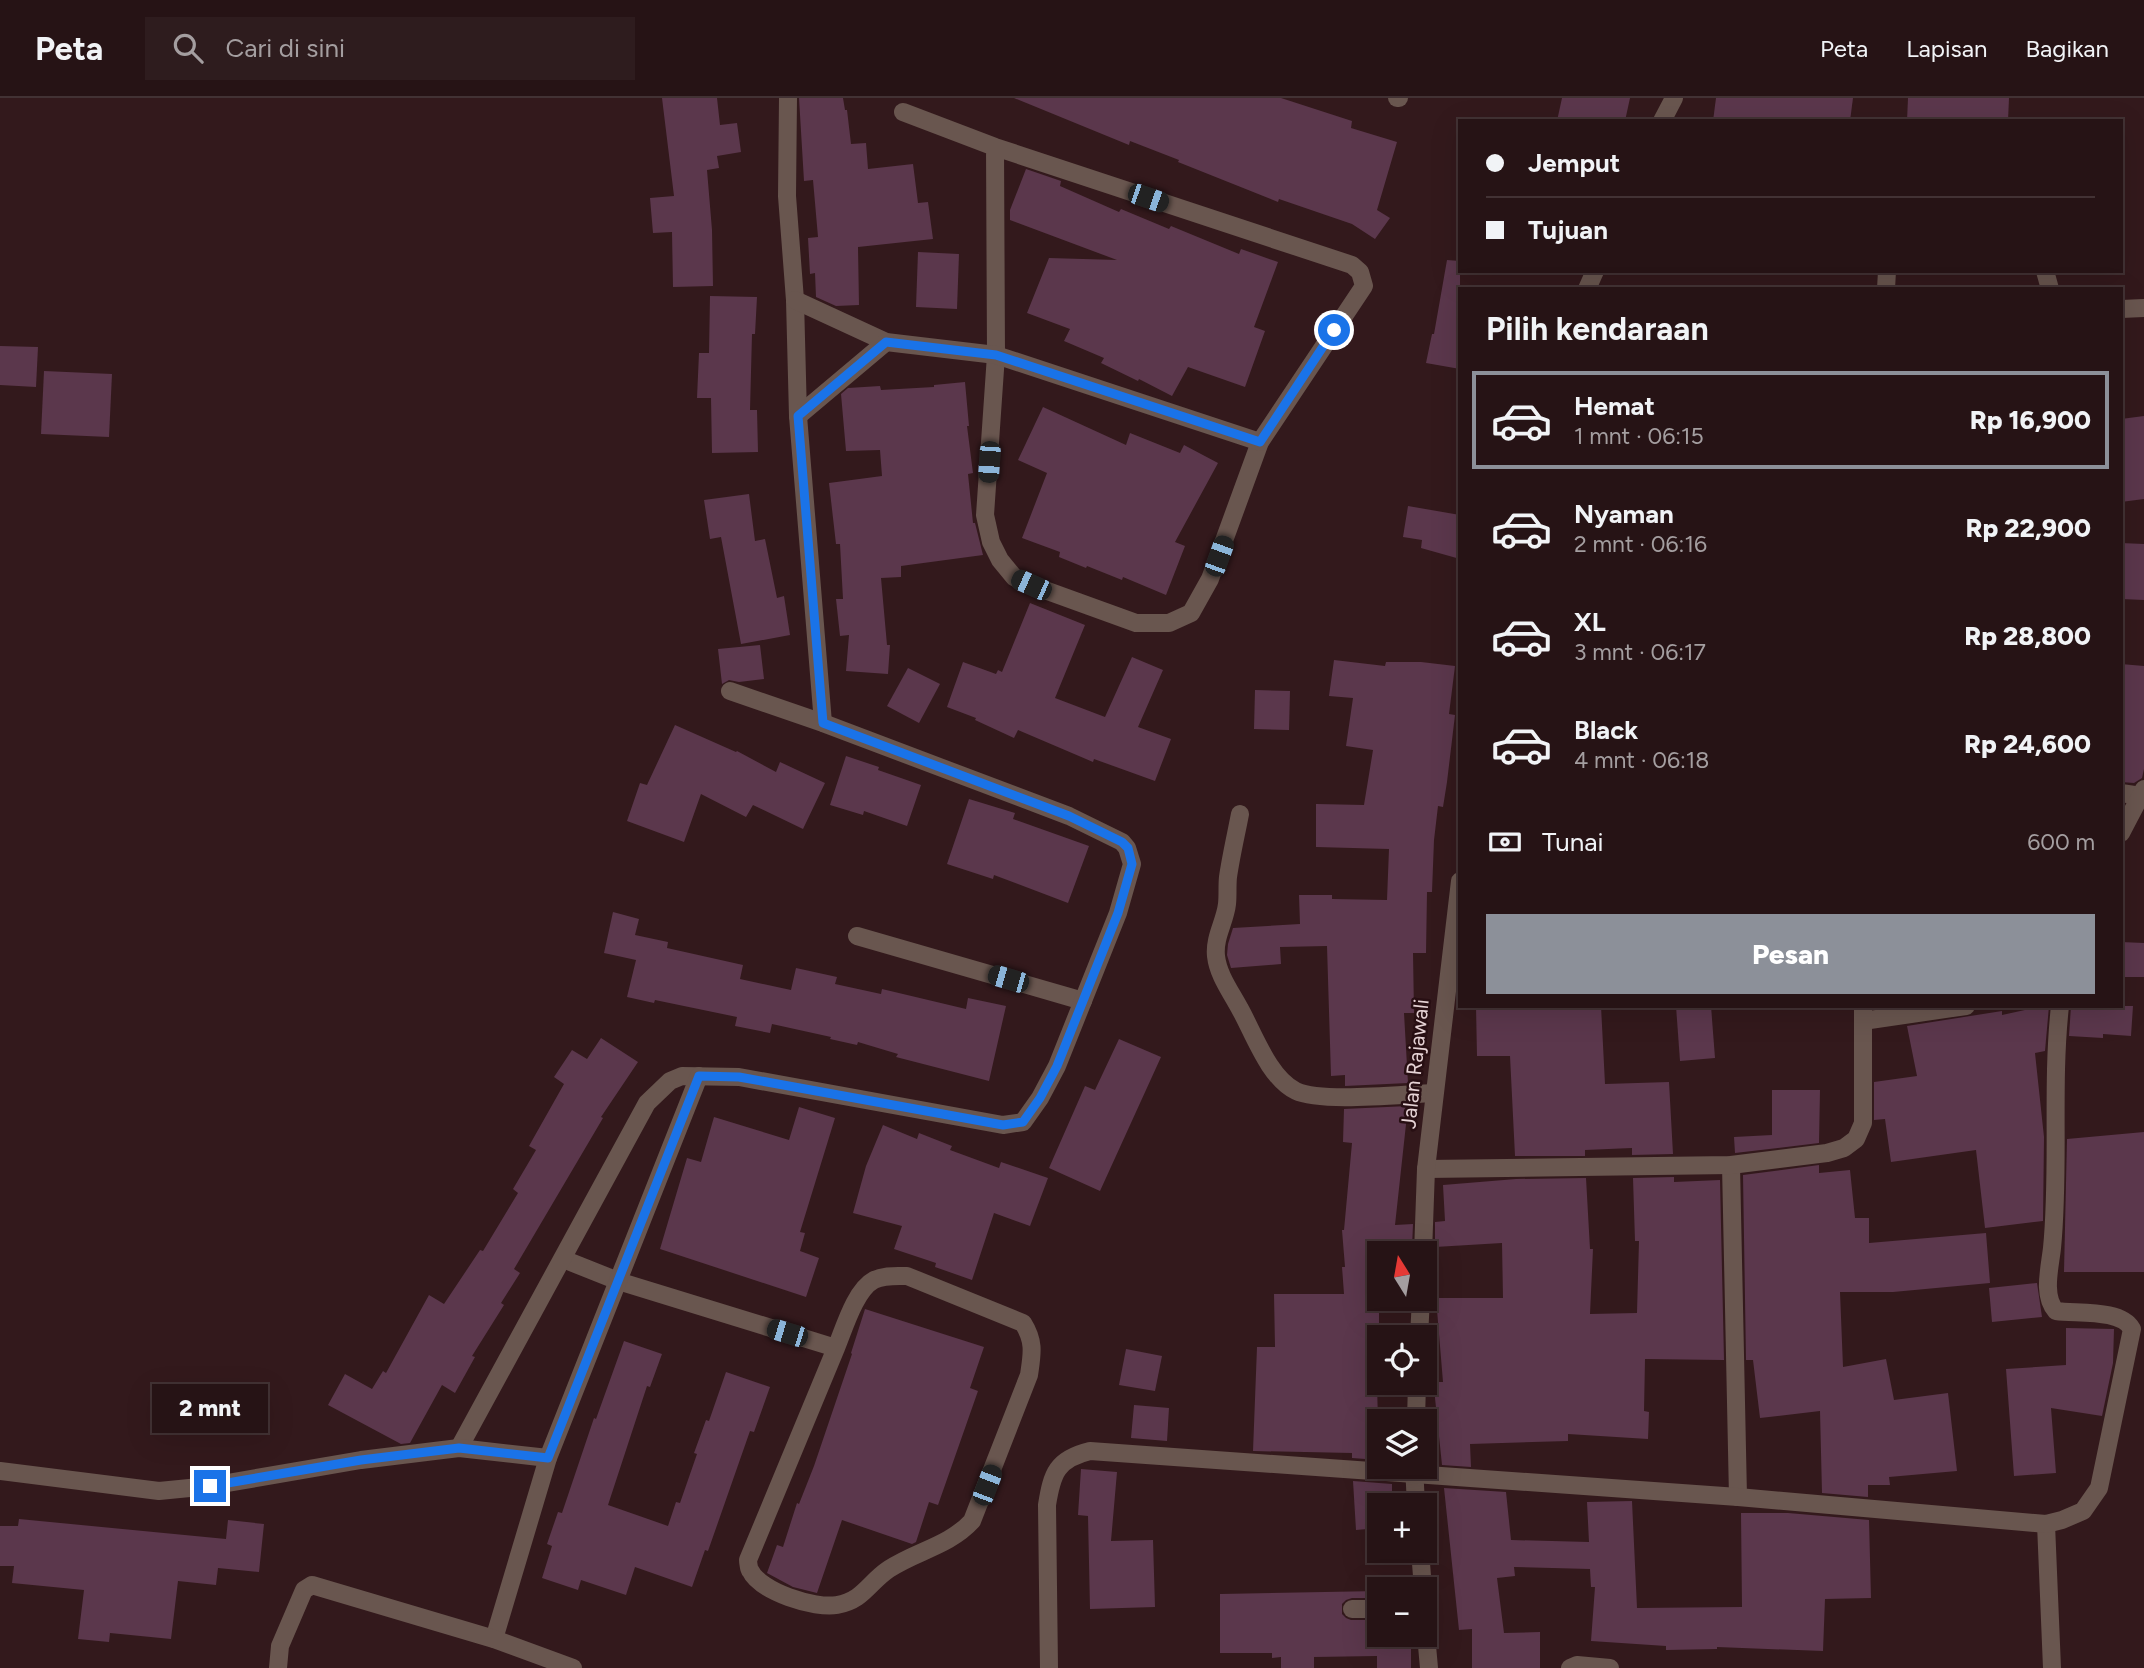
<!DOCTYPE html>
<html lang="id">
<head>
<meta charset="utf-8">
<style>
	body { margin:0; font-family:Figtree,sans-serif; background:#2e1c1e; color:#f1f3f6; height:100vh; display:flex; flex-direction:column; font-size:26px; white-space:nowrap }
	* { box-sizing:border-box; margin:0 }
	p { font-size:23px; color:#a49ea0 }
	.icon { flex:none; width:38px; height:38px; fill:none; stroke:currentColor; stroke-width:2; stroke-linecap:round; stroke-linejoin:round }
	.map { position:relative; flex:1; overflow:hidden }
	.panel { position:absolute; left:1458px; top:189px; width:665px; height:721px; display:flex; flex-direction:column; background:#261315; border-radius:0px; box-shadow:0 7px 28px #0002,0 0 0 2px #423234 }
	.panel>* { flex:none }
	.banner { position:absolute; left:1458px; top:21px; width:665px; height:154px; border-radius:0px; box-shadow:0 7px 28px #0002,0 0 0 2px #423234; display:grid; align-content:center; height:154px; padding:0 28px; background:#261315 }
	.needle { width:46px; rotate:349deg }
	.controls { position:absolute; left:1367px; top:1143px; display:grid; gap:14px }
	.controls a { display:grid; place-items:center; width:70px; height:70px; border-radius:0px; background:#261315; box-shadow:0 7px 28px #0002,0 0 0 2px #423234; font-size:35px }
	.end { position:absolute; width:32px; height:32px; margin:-16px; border:9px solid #1a73e8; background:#fff; box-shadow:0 0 0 4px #fff }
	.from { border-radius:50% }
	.bubble { position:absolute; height:49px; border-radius:0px; background:#261315; box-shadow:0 7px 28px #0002,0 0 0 2px #423234; font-size:23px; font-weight:800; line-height:49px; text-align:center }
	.car { position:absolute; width:21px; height:42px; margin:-21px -10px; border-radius:9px; box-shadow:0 0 5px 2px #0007; background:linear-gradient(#222 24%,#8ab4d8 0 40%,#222 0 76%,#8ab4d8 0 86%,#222 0) }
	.banner b { display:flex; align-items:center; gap:24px; height:66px; font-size:26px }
	.banner b+b { border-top:2px solid #423234 }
	.banner i { width:18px; height:18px; background:#f1f3f6 }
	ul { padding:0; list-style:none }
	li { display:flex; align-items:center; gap:21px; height:98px; margin:0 14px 10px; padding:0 14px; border:4px solid transparent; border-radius:0px }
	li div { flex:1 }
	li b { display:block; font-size:26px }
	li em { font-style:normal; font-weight:800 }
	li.on { border-color:#8c9099 }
	li>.icon { width:63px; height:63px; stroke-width:1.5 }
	h2 { padding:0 28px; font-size:32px; line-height:84px }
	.pay { display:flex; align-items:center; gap:18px; height:77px; padding:0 28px; font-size:26px }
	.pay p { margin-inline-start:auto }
	.action { display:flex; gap:14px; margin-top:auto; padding:14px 28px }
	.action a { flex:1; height:80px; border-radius:0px; background:#8c9099; color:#fff; font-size:28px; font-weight:800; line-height:80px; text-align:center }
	header { display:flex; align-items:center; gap:42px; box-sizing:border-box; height:98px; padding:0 35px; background:#261315; border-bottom:2px solid #423234 }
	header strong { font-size:33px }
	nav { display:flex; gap:38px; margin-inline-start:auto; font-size:24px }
	.search { width:490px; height:63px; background:#2e1c1e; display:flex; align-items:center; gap:18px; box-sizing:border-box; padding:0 24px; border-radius:0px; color:#a49ea0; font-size:26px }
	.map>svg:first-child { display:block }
</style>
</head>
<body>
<header>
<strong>Peta</strong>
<div class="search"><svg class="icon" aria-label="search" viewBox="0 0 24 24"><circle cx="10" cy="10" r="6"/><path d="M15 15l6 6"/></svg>Cari di sini</div>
<nav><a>Peta</a><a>Lapisan</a><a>Bagikan</a></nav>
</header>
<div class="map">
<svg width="2144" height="1570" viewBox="0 0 2144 1570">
	<rect width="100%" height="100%" fill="#33191c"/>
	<g fill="#5b374c">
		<path d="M 662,0 L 717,0 L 720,27 L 737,25 L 741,54 L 717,58 L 719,70 L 707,72 L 712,132 L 713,188 L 673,189 L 672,134 L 653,135 L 650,100 L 674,98 Z"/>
		<path d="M 799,0 L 843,0 L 845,12 L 847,12 L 851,46 L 866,45 L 868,71 L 913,66 L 918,105 L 928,104 L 933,141 L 858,149 L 859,207 L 836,208 L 816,199 L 815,175 L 810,176 L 808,140 L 818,139 L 813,82 L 804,83 Z"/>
		<path d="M 1014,0 L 1281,0 L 1352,23 L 1351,30 L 1397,44 L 1377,112 L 1390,120 L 1375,141 L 1352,126 L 1279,101 L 1278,104 L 1178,64 L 1179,62 L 1130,43 L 1129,47 Z"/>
		<path d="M 1562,0 L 1630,0 L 1625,23 L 1557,23 Z"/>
		<path d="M 1716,0 L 1853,0 L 1850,23 L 1713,23 Z"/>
		<path d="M 1908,0 L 2009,0 L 2008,23 L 1907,23 Z"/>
		<path d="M 1026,71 L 1061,83 L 1060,88 L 1119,114 L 1121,111 L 1169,131 L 1171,128 L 1239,156 L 1241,151 L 1278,164 L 1254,229 L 1265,233 L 1245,289 L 1188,269 L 1172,298 L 1139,281 L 1138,283 L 1101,265 L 1104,260 L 1064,243 L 1070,231 L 1027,215 L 1049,160 L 1117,162 L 1010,122 L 1010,112 Z"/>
		<path d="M 918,154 L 959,156 L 957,211 L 916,209 Z"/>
		<path d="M 1447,162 L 1460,163 L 1460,271 L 1426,265 L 1432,236 L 1434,236 Z"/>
		<path d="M 710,198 L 757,199 L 755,236 L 752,236 L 750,312 L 757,312 L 758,354 L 712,355 L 711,300 L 697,300 L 699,255 L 709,255 Z"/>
		<path d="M 0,248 L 38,249 L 36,289 L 0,287 Z"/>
		<path d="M 44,273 L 112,276 L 109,339 L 41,336 Z"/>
		<path d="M 965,284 L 969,328 L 967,328 L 973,375 L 968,376 L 973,425 L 975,425 L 983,457 L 901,468 L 901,479 L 881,480 L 887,547 L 890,547 L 888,576 L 846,573 L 849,537 L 840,538 L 836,501 L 843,501 L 840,446 L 836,446 L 829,385 L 882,378 L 880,352 L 846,353 L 841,296 L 848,290 L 880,288 L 881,292 L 934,289 L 934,287 Z"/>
		<path d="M 1043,309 L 1126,347 L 1130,335 L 1180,355 L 1184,347 L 1218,365 L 1175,444 L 1185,448 L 1166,497 L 1123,479 L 1122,482 L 1087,468 L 1086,470 L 1059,459 L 1060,454 L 1022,440 L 1047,375 L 1018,362 Z"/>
		<path d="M 2144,318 L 2144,401 L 2121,404 L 2121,321 Z"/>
		<path d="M 749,396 L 755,443 L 765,441 L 777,500 L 784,498 L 790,537 L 741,546 L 721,439 L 710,441 L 704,402 Z"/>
		<path d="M 1408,408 L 1460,417 L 1460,461 L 1421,450 L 1422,442 L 1403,439 Z"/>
		<path d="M 2121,445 L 2144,446 L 2144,502 L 2121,501 Z"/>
		<path d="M 1030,505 L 1085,527 L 1055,600 L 1105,619 L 1132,559 L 1163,572 L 1138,629 L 1171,641 L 1155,683 L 1094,661 L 1093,664 L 1018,632 L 1014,640 L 975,622 L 976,620 L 947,609 L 963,564 L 996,576 L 998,572 L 1002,574 Z"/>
		<path d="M 760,547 L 764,581 L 739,584 L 729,582 L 722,586 L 718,551 Z"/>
		<path d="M 1334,562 L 1385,568 L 1386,564 L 1421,564 L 1455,568 L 1449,616 L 1455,617 L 1447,684 L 1443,709 L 1438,708 L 1434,742 L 1432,794 L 1427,794 L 1426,855 L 1413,855 L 1414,915 L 1404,915 L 1408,985 L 1345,988 L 1345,977 L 1331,978 L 1327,848 L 1280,849 L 1281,866 L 1231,870 L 1227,857 L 1228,846 L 1233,830 L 1300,826 L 1299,797 L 1332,797 L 1332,801 L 1387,802 L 1389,751 L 1316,749 L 1316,706 L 1364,707 L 1373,652 L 1346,648 L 1353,600 L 1329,598 Z"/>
		<path d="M 2121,566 L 2144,568 L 2144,671 L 2142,680 L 2134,685 L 2121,684 Z"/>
		<path d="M 908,570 L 940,586 L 919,625 L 887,608 Z"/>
		<path d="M 1255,592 L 1290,593 L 1289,632 L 1254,631 Z"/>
		<path d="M 675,627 L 736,654 L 737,653 L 776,674 L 780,664 L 825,685 L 803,731 L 753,707 L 746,719 L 701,696 L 684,744 L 627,723 L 640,685 L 647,687 Z"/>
		<path d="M 846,658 L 879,669 L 878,672 L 921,687 L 907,728 L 864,713 L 863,717 L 830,707 Z"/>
		<path d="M 969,701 L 1015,715 L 1013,721 L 1089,748 L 1068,805 L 994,777 L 993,781 L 947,766 Z"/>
		<path d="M 613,814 L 639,821 L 635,837 L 668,844 L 667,850 L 743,867 L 740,881 L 791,892 L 796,870 L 837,879 L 835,886 L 881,896 L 882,891 L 966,911 L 968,900 L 1006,908 L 989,983 L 896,959 L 898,956 L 858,944 L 857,947 L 830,941 L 831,939 L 772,926 L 770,935 L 735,928 L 737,919 L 655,902 L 654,905 L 627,899 L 636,862 L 604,855 Z"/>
		<path d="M 2121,844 L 2144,845 L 2144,879 L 2121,879 Z"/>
		<path d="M 1476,908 L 1601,908 L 1605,986 L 1669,984 L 1673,1056 L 1632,1057 L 1632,1050 L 1585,1052 L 1585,1058 L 1515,1058 L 1510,958 L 1477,958 Z"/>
		<path d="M 1676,908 L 1711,908 L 1715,960 L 1680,963 Z"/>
		<path d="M 2043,908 L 2049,908 L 2045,953 L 2035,955 L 2044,1039 L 2043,1123 L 1985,1130 L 1976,1052 L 1891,1064 L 1885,1021 L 1874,1022 L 1874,984 L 1917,978 L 1907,928 L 2002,913 L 2002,917 Z"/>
		<path d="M 2071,908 L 2133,908 L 2131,938 L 2103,936 L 2103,940 L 2069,938 Z"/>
		<path d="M 601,940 L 638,964 L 601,1019 L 603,1020 L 514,1171 L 520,1175 L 501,1205 L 504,1207 L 472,1258 L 475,1259 L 455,1295 L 442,1287 L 410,1345 L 401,1346 L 328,1307 L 345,1276 L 372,1291 L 383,1273 L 386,1275 L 429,1197 L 444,1206 L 480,1152 L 483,1153 L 518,1095 L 513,1091 L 536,1052 L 529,1048 L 564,986 L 554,979 L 572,952 L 587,961 Z"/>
		<path d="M 1119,941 L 1161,959 L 1100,1093 L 1049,1070 L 1085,988 L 1095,992 Z"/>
		<path d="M 1772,992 L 1820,992 L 1819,1045 L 1735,1055 L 1734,1039 L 1772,1037 Z"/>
		<path d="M 1408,1008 L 1395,1127 L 1413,1126 L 1412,1150 L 1405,1151 L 1405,1155 L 1379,1155 L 1379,1286 L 1377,1286 L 1379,1362 L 1352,1360 L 1352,1355 L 1253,1353 L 1257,1249 L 1275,1249 L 1274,1196 L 1344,1196 L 1342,1169 L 1345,1169 L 1342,1132 L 1344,1132 L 1352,1045 L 1343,1044 L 1344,1011 Z"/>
		<path d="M 799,1009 L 835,1020 L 800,1134 L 805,1135 L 800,1153 L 819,1160 L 806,1199 L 660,1151 L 687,1060 L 701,1064 L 714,1019 L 789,1042 Z"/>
		<path d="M 883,1027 L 917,1041 L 919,1035 L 952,1048 L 950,1052 L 999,1070 L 1001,1064 L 1048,1080 L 1030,1128 L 994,1115 L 972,1182 L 935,1169 L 936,1165 L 894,1151 L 902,1128 L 853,1115 L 866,1068 Z"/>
		<path d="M 2144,1034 L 2144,1174 L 2064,1174 L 2067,1041 Z"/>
		<path d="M 1819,1067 L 1819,1075 L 1850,1072 L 1855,1120 L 1869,1120 L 1869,1145 L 1986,1135 L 1990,1185 L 1893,1194 L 1840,1194 L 1843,1269 L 1886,1261 L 1894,1302 L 1948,1295 L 1957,1373 L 1889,1379 L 1890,1387 L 1868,1387 L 1868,1399 L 1822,1395 L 1820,1313 L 1760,1320 L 1753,1262 L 1746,1262 L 1743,1077 Z"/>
		<path d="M 1674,1079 L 1674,1084 L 1720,1082 L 1724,1262 L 1645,1261 L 1644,1313 L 1649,1314 L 1648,1341 L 1568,1336 L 1568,1343 L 1470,1346 L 1471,1369 L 1442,1367 L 1435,1300 L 1435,1284 L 1443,1284 L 1436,1200 L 1503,1200 L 1502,1145 L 1435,1149 L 1435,1124 L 1445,1123 L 1443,1087 L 1516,1081 L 1586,1080 L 1590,1151 L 1593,1151 L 1590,1216 L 1637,1215 L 1639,1143 L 1635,1143 L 1633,1080 Z"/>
		<path d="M 2037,1185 L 2042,1219 L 1992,1224 L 1989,1190 Z"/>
		<path d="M 865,1211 L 984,1249 L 970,1290 L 978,1293 L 938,1407 L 929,1404 L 916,1444 L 912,1446 L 842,1422 L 817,1495 L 793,1489 L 767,1475 L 777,1447 L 783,1449 L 797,1405 L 799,1406 L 814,1368 L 852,1256 L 851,1255 Z"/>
		<path d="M 2066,1230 L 2114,1231 L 2113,1265 L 2102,1318 L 2051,1310 L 2056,1375 L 2014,1378 L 2006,1271 L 2066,1267 Z"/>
		<path d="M 624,1243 L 662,1256 L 650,1289 L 647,1288 L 608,1407 L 668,1428 L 676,1404 L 680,1405 L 697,1356 L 694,1355 L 706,1322 L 709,1323 L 726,1274 L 770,1289 L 754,1334 L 750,1333 L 708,1453 L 705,1452 L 692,1489 L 635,1469 L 626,1497 L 581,1482 L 578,1492 L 542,1480 L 552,1448 L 547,1446 L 558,1414 L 562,1415 L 594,1320 L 596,1321 Z"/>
		<path d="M 1126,1251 L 1162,1258 L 1155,1293 L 1119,1287 Z"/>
		<path d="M 1134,1307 L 1169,1310 L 1167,1343 L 1131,1340 Z"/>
		<path d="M 1081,1371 L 1117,1374 L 1111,1443 L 1153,1442 L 1155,1509 L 1090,1511 L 1088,1418 L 1078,1417 Z"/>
		<path d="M 1353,1383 L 1392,1386 L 1392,1407 L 1379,1407 L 1379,1430 L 1356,1432 Z"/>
		<path d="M 1444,1390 L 1506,1394 L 1511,1442 L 1589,1444 L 1587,1404 L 1632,1403 L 1637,1510 L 1742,1509 L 1741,1415 L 1788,1415 L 1869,1422 L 1871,1500 L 1825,1501 L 1823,1553 L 1717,1549 L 1717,1551 L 1666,1552 L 1666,1548 L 1591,1543 L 1595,1489 L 1591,1489 L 1590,1471 L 1514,1469 L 1515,1478 L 1497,1480 L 1504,1535 L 1540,1534 L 1540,1570 L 1472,1570 L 1472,1531 L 1459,1532 Z"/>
		<path d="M 19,1421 L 226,1441 L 228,1422 L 264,1426 L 259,1474 L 218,1470 L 216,1487 L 178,1483 L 171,1541 L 110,1535 L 109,1544 L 78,1541 L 84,1492 L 12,1485 L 14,1468 L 0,1468 L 0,1428 L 18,1428 Z"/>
		<path d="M 1379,1493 L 1379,1500 L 1352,1500 L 1346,1502 L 1342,1506 L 1342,1516 L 1346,1520 L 1351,1522 L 1379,1522 L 1379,1536 L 1411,1536 L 1411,1570 L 1377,1570 L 1377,1558 L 1314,1559 L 1314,1570 L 1281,1570 L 1281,1559 L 1272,1560 L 1272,1555 L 1220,1555 L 1220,1496 Z"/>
	</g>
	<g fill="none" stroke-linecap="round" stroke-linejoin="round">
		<g stroke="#69564f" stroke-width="18">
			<path d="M 788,0 L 787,98 L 795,202 L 798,318 L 823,625"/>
			<path d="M 1397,0 L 1399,0"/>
			<path d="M 903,14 L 995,49 L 1352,167 L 1360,174 L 1364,188 L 1260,344 L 1210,481 L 1191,515 L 1169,525 L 1136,525 L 1031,487 L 1014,479 L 1000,462 L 991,444 L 985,417 L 996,257 L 995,49"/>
			<path d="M 1662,23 L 1674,0"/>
			<path d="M 2045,173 L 2050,191"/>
			<path d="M 1587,191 L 1595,173"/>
			<path d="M 1886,191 L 1887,173"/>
			<path d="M 795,202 L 886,244 L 996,257 L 1260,344"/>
			<path d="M 2121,211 L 2144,210"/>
			<path d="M 798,318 L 886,244"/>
			<path d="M 2121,695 L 2141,698"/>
			<path d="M 1240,716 C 1236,737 1231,758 1228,779 C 1227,788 1228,797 1227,806 C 1225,824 1214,839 1216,858 C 1218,877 1231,894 1240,911 C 1254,936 1269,980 1296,993 C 1321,1005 1403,996 1434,995"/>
			<path d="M 2121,735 L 2144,691"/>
			<path d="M 857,838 L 1083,903"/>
			<path d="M 1863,923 L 1966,908"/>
			<path d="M 1731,1067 L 1738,1399"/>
			<path d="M 1426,1071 L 1731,1067 L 1827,1055 L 1844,1050 L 1856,1041 L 1863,1025 L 1863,908"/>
			<path d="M 1423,1155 L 1426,1071 L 1460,783"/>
			<path d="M 563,1161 L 618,1183 L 836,1250 L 748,1462 C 748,1463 749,1472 750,1472 C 760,1494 815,1511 837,1507 C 864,1502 868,1485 889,1471 C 916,1453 949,1448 972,1423 L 1029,1277 C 1032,1256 1035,1244 1023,1225 L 907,1178 C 895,1178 884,1177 874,1182 C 855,1192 844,1231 836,1250"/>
			<path d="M 1419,1239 L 1421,1200"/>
			<path d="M 1416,1323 L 1417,1284"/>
			<path d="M 459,1350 L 647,1005 L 670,983 L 682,978 L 739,979 L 1003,1027 L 1023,1024 L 1040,1000 L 1057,968 L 1118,815 L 1132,766 L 1127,750 L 1122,744 L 1069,718 L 823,625 L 730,593"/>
			<path d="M 1414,1368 L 1416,1407"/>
			<path d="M 0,1373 L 159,1393 L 210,1388 L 361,1362 L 459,1350 L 548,1360"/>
			<path d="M 2046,1426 L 2052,1570"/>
			<path d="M 1420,1452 L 1423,1491"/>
			<path d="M 1352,1511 L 1379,1511"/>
			<path d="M 1424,1514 L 1429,1570"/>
			<path d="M 494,1541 L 548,1360 L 699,978"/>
			<path d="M 278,1570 L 280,1548 L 304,1492 L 312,1487 L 494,1541 L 573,1570"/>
			<path d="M 1049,1570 L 1047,1407 C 1052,1375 1057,1361 1090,1353 L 1738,1399 L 2046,1426 L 2062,1422 L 2083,1413 L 2099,1390 L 2132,1231 C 2121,1211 2078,1216 2056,1213 C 2042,1198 2050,1169 2052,1150 C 2060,1070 2051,989 2060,908"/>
			<path d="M 1570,1570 L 1577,1567 L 1610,1570"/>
		</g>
	</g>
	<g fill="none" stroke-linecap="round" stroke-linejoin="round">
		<path stroke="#1a73e8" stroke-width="9" d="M 210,1388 L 361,1362 L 459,1350 L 548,1360 L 699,978 L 739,979 L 1003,1027 L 1023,1024 L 1040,1000 L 1057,968 L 1118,815 L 1132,766 L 1128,750 L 1122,744 L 1069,718 L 823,625 L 798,318 L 886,244 L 996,257 L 1260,344 L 1334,232"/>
	</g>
	<g text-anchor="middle" stroke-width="5" stroke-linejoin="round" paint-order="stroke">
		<g font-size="21" fill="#e6d3d5" stroke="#280f13">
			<text transform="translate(1415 966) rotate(-84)" y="7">Jalan Rajawali</text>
		</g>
	</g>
</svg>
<div class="controls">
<a><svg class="needle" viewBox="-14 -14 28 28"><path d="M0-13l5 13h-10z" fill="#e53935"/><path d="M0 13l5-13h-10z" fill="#a49ea0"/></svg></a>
<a><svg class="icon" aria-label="locate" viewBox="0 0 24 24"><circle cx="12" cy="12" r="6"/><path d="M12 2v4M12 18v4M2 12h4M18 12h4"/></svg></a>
<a><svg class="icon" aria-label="layers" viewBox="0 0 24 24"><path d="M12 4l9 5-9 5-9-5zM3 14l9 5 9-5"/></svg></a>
<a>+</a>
<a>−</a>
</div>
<i class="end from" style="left:1334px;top:232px"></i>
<i class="end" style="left:210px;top:1388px"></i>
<div class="bubble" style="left:152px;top:1286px;width:116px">2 mnt</div>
<i class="car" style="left:1148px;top:100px;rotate:109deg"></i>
<i class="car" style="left:989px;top:364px;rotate:184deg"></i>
<i class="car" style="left:1219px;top:458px;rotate:20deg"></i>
<i class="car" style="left:1031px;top:487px;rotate:294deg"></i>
<i class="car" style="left:1008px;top:881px;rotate:286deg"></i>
<i class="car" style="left:787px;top:1235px;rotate:287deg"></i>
<i class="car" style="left:987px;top:1387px;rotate:21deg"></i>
<div class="banner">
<b><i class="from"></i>Jemput</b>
<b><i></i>Tujuan</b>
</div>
<section class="panel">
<h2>Pilih kendaraan</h2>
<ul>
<li class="on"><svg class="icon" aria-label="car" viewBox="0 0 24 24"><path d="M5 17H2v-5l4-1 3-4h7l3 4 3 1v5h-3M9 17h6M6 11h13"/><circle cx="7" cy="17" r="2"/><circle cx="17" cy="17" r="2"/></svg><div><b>Hemat</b><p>1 mnt · 06:15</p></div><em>Rp 16,900</em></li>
<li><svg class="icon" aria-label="car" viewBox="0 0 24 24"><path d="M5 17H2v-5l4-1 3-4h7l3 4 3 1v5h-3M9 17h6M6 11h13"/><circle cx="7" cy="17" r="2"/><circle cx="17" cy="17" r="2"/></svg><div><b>Nyaman</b><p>2 mnt · 06:16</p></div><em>Rp 22,900</em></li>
<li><svg class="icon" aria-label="car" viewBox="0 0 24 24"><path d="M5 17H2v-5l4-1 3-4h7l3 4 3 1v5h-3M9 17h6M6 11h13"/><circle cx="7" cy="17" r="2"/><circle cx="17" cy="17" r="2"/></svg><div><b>XL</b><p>3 mnt · 06:17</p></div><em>Rp 28,800</em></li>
<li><svg class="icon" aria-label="car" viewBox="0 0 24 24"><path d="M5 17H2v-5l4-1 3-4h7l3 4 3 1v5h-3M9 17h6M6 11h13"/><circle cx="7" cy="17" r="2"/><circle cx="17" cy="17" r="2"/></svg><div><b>Black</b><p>4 mnt · 06:18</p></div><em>Rp 24,600</em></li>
</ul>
<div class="pay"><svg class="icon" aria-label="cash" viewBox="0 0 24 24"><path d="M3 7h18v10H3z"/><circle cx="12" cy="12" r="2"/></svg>Tunai<p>600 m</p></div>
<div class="action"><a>Pesan</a></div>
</section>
</div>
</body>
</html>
